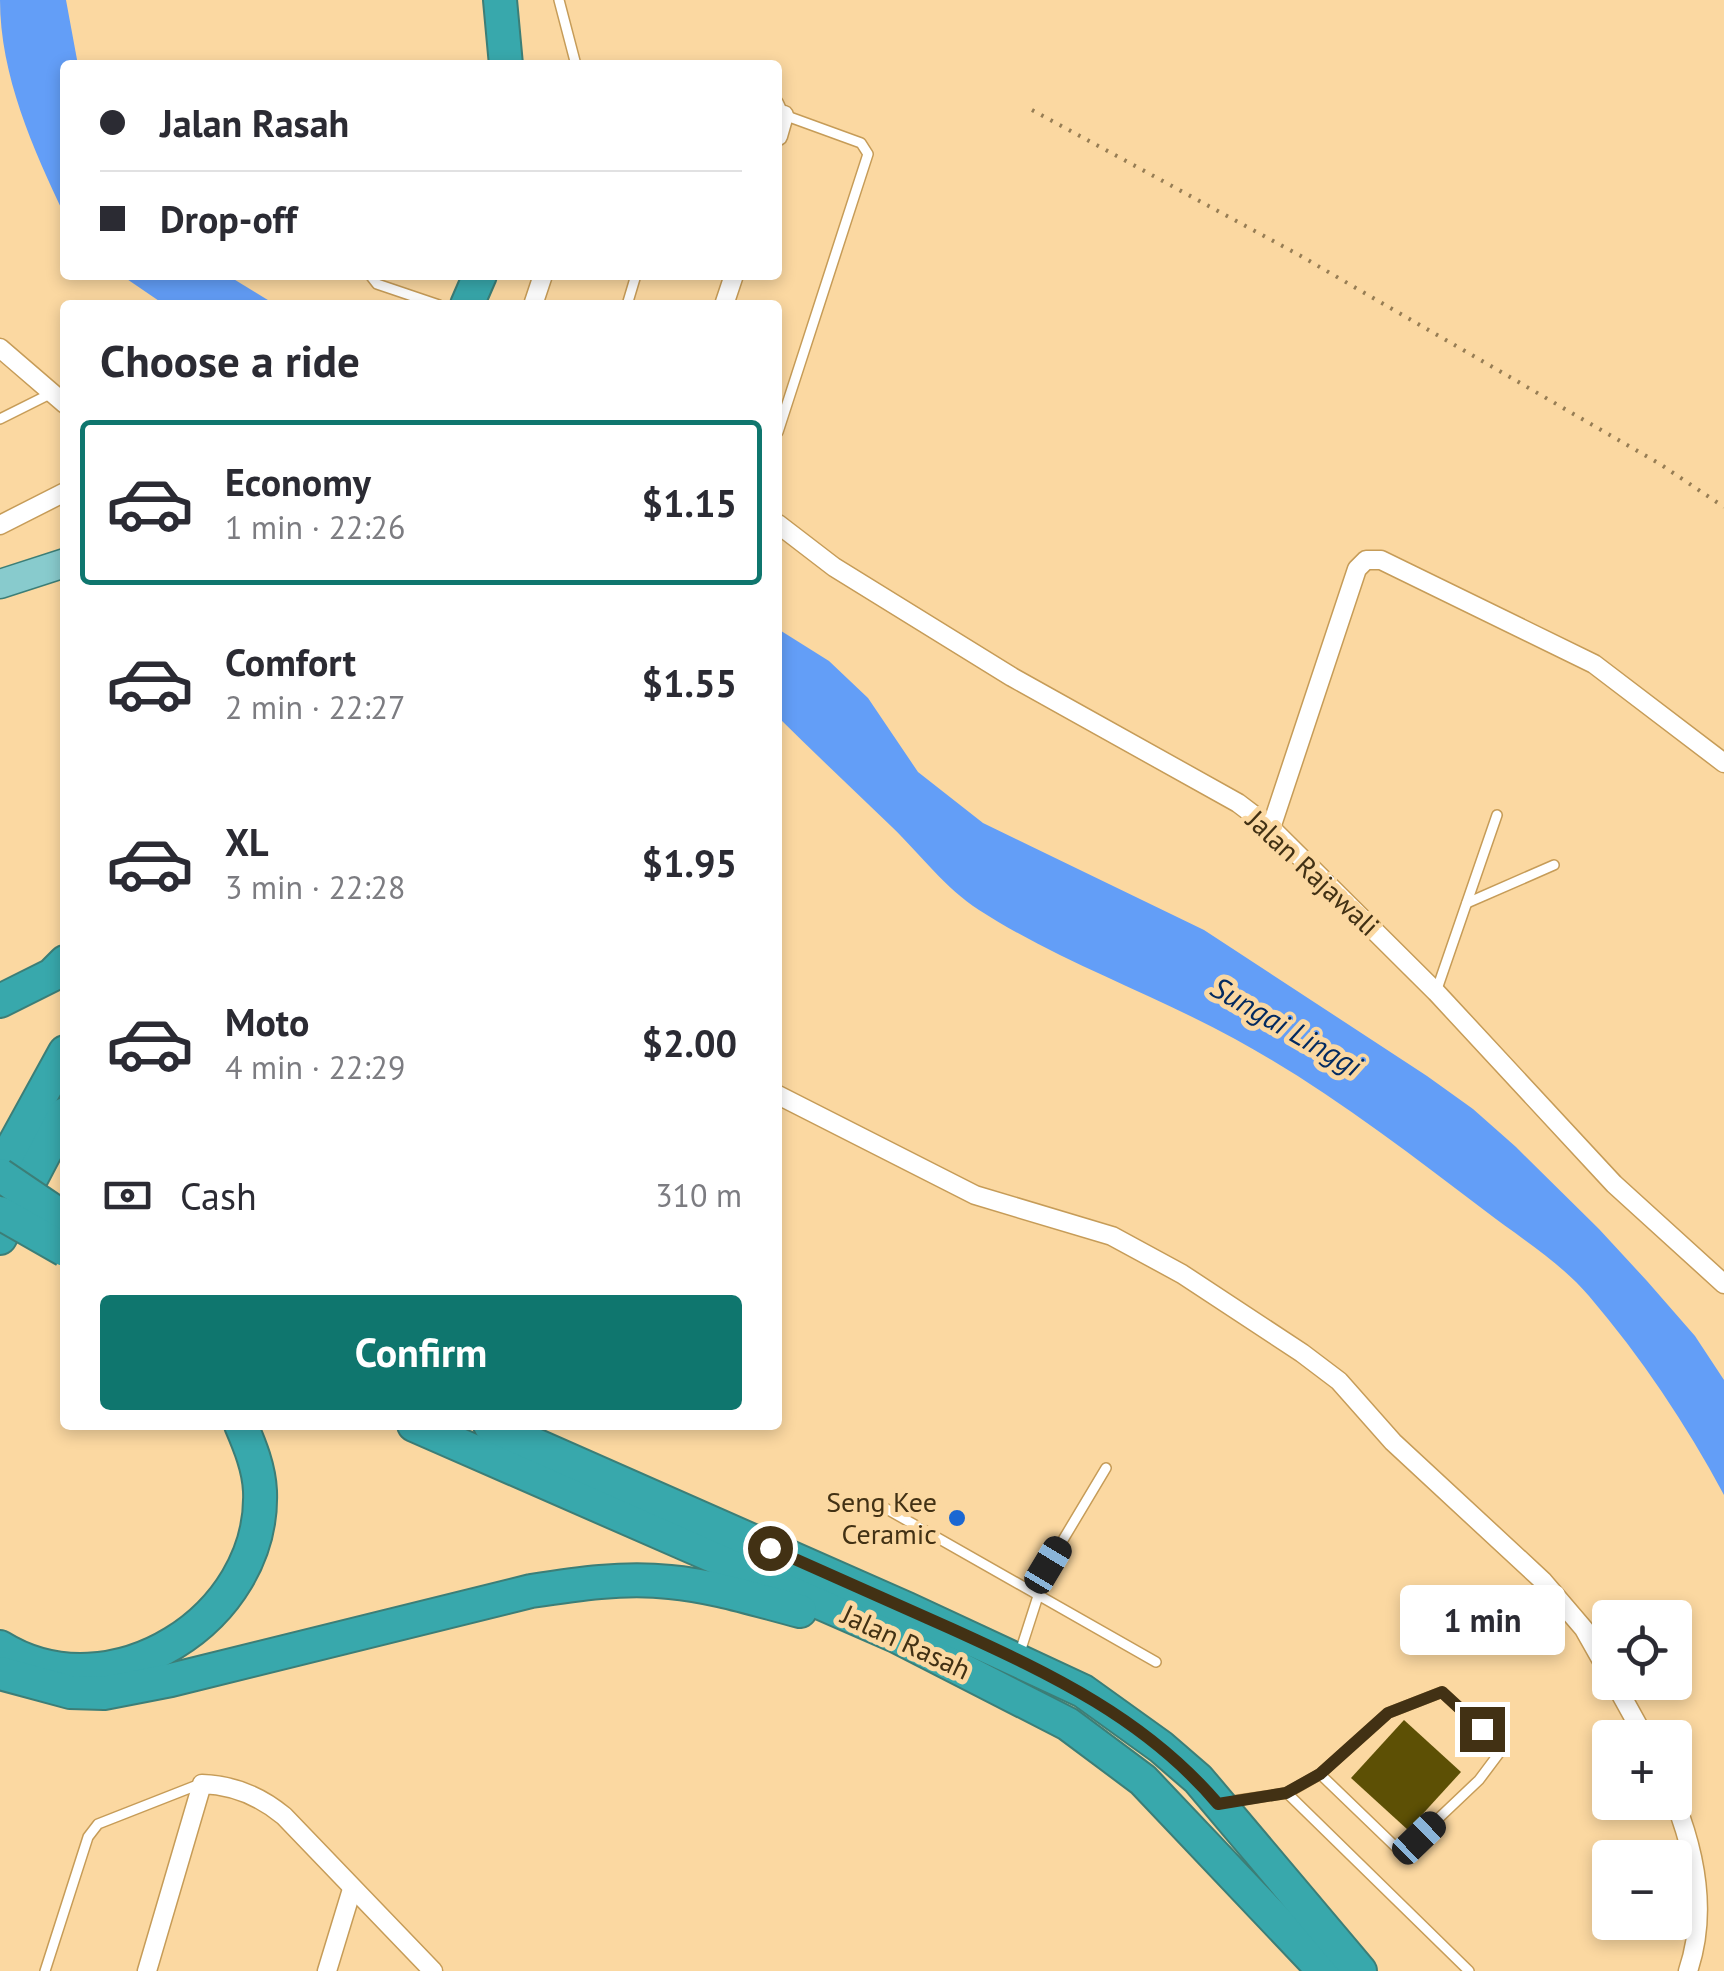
<!DOCTYPE html>
<html lang="en">
<head>
<meta charset="utf-8">
<style>
	body { margin:0; font-family:"PT Sans",sans-serif; background:#f2f2f3; color:#2b2b33; height:100vh; display:flex; flex-direction:column; font-size:38px; white-space:nowrap }
	* { box-sizing:border-box; margin:0 }
	p { font-size:32px; color:#7c7c81 }
	.icon { flex:none; width:55px; height:55px; fill:none; stroke:currentColor; stroke-width:2; stroke-linecap:round; stroke-linejoin:round }
	.map { position:relative; flex:1; overflow:hidden }
	.sheet { position:absolute; left:60px; top:300px; width:722px; height:1130px; display:flex; flex-direction:column; background:#fff; border-radius:10px; box-shadow:0 5px 15px #0003 }
	.sheet>* { flex:none }
	.banner { position:absolute; left:60px; top:60px; width:722px; height:220px; border-radius:10px; box-shadow:0 5px 15px #0003; display:grid; align-content:center; height:220px; padding:0 40px; background:#fff }
	.buttons { position:absolute; left:1592px; top:1600px; display:grid; gap:20px }
	.buttons a { display:grid; place-items:center; width:100px; height:100px; border-radius:10px; background:#fff; box-shadow:0 5px 15px #0003; font-size:50px }
	.end { position:absolute; width:45px; height:45px; margin:-22px; border:12px solid #423114; background:#fff; box-shadow:0 0 0 5px #fff }
	.from { border-radius:50% }
	.bubble { position:absolute; height:70px; border-radius:10px; background:#fff; box-shadow:0 5px 15px #0003; font-size:32px; font-weight:700; line-height:70px; text-align:center }
	.car { position:absolute; width:30px; height:60px; margin:-30px -15px; border-radius:12px; box-shadow:0 0 8px 2px #0007; background:linear-gradient(#222 24%,#8ab4d8 0 40%,#222 0 76%,#8ab4d8 0 86%,#222 0) }
	.banner b { display:flex; align-items:center; gap:35px; height:95px; font-size:38px }
	.banner b+b { border-top:2px solid #e1e1e2 }
	.banner i { width:25px; height:25px; background:#2b2b33 }
	ul { padding:0; list-style:none }
	li { display:flex; align-items:center; gap:30px; height:165px; margin:0 20px 15px; padding:0 20px; border:5px solid transparent; border-radius:10px }
	li div { flex:1 }
	li b { display:block; font-size:38px }
	li em { font-style:normal; font-weight:700 }
	li.active { border-color:#0f766e }
	li>.icon { width:90px; height:90px; stroke-width:1.5 }
	h2 { padding:0 40px; font-size:45px; line-height:120px }
	.pay { display:flex; align-items:center; gap:25px; height:110px; padding:0 40px; font-size:38px }
	.pay p { margin-inline-start:auto }
	.cta { display:flex; gap:20px; margin-top:auto; padding:20px 40px }
	.cta a { flex:1; height:115px; border-radius:10px; background:#0f766e; color:#fff; font-size:40px; font-weight:700; line-height:115px; text-align:center }
	.map>svg:first-child { display:block }
</style>
</head>
<body>
<div class="map">
<svg width="1724" height="1971" viewBox="0 0 1724 1971">
	<rect width="100%" height="100%" fill="#fbd8a1"/>
	<g fill="#639ef7">
		<path d="M 0,0 L 66,0 L 78,65 L 65,65 L 65,216 C 33,149 0,75 0,0 Z"/>
		<path d="M 121,275 L 227,275 L 276,305 L 165,305 Z"/>
		<path d="M 778,629 L 829,661 L 868,698 L 918,772 L 983,823 L 1204,930 L 1427,1076 L 1473,1109 L 1516,1147 L 1599,1229 L 1647,1281 L 1695,1336 L 1724,1380 L 1724,1495 C 1686,1424 1641,1357 1589,1296 C 1560,1262 1519,1237 1484,1210 C 1404,1149 1323,1087 1235,1039 C 1151,993 1060,962 979,910 C 945,888 921,855 892,827 C 854,790 815,754 778,717 Z"/>
	</g>
	<path fill="#5d5005" d="M 1404,1720 L 1461,1772 L 1408,1830 L 1351,1778 Z"/>
	<g fill="none" stroke-linecap="round" stroke-linejoin="round">
		<defs>
			<g id="lane">
				<path d="M 559,0 L 576,65"/>
				<path d="M 778,102 L 784,115 L 861,143 L 868,154 L 778,432"/>
				<path d="M 370,275 L 377,284 L 439,305"/>
				<path d="M 627,305 L 636,275"/>
				<path d="M 0,419 L 52,393"/>
				<path d="M 1467,903 L 1554,865"/>
				<path d="M 1436,992 L 1497,815"/>
				<path d="M 885,1508 L 1156,1662"/>
				<path d="M 1020,1652 L 1048,1565 L 1106,1468"/>
				<path d="M 1287,1793 L 1469,1971"/>
				<path d="M 1226,1802 L 1287,1793 L 1320,1774 L 1388,1713 L 1442,1692 L 1503,1748 L 1479,1780 L 1402,1853 L 1320,1774"/>
				<path d="M 45,1971 L 88,1837 L 98,1824 L 200,1784"/>
			</g>
			<g id="street">
				<path d="M 778,136 L 784,115"/>
				<path d="M 533,305 L 543,275"/>
				<path d="M 724,305 L 734,275"/>
				<path d="M 0,348 L 65,404"/>
				<path d="M 778,524 L 834,567 L 1012,677 L 1238,803 L 1271,828 L 1436,992 L 1614,1184 L 1724,1284"/>
				<path d="M 0,525 L 65,492"/>
				<path d="M 1271,828 L 1357,569 L 1366,560 L 1381,560 L 1594,664 L 1724,763"/>
				<path d="M 778,1095 L 975,1195 L 1112,1236 L 1182,1274 L 1302,1353 L 1339,1381 L 1393,1442 L 1543,1581 L 1584,1629 L 1610,1675"/>
				<path d="M 1614,1682 L 1645,1738"/>
				<path d="M 1675,1802 C 1696,1855 1707,1915 1688,1971"/>
				<path d="M 147,1971 L 202,1784 C 234,1785 260,1796 284,1816 L 433,1971"/>
				<path d="M 327,1971 L 352,1889"/>
			</g>
			<path id="primary" d="M 0,584 L 65,563"/>
			<g id="highway">
				<path d="M 500,0 L 506,65"/>
				<path d="M 467,305 L 480,275"/>
				<path d="M 0,1001 L 52,975 L 65,962"/>
				<path d="M 0,1170 L 65,1052"/>
				<path d="M 0,1238 L 65,1114"/>
				<path d="M 414,1425 L 896,1636 L 1068,1724 L 1143,1780 L 1324,1971"/>
				<path d="M 490,1425 L 907,1609 L 1083,1691 L 1161,1747 L 1198,1779 L 1360,1971"/>
				<path d="M 0,1647 C 111,1716 265,1619 260,1491 C 259,1468 250,1446 241,1425"/>
				<path d="M 0,1673 L 70,1692 L 104,1693 L 171,1680 L 531,1591 C 577,1584 623,1577 670,1582 C 714,1586 757,1600 800,1611"/>
			</g>
		</defs>
		<use href="#lane" stroke="#c69c58" stroke-width="12"/>
		<use href="#street" stroke="#c69c58" stroke-width="21"/>
		<use href="#primary" stroke="#3c7e77" stroke-width="31"/>
		<use href="#highway" stroke="#3c7e77" stroke-width="36"/>
		<path stroke="#967d54" stroke-width="4" stroke-dasharray="2.5 8" stroke-linecap="butt" d="M 1032,110 L 1299,255 L 1660,464 L 1724,507"/>
		<use href="#lane" stroke="#fff" stroke-width="9"/>
		<use href="#street" stroke="#fff" stroke-width="18"/>
		<use href="#primary" stroke="#88cbcd" stroke-width="28"/>
		<use href="#highway" stroke="#38a8ac" stroke-width="32"/>
		<defs>
			<g id="highway-bridge">
				<path d="M 0,1175 L 65,1219"/>
				<path d="M 0,1213 L 65,1250"/>
			</g>
		</defs>
		<use href="#highway-bridge" stroke="#3c7e77" stroke-width="36" stroke-linecap="butt"/>
		<use href="#highway-bridge" stroke="#38a8ac" stroke-width="32"/>
	</g>
	<g fill="none" stroke-linecap="round" stroke-linejoin="round">
		<path stroke="#423114" stroke-width="12" d="M 770,1548 C 830,1575 891,1602 952,1629 C 1051,1674 1146,1719 1218,1804 L 1286,1793 L 1320,1774 L 1388,1713 L 1442,1692 L 1482,1729"/>
	</g>
	<circle fill="#1b67d2" stroke="#fbd8a1" stroke-width="4" cx="957" cy="1518" r="10"/>
	<g text-anchor="middle" stroke-width="10" stroke-linejoin="round" paint-order="stroke">
		<g font-size="28" fill="#423114" stroke="#fbd8a1">
			<text transform="translate(1313 873) rotate(43)" y="10">Jalan Rajawali</text>
			<text transform="translate(906 1642) rotate(25)" y="10">Jalan Rasah</text>
		</g>
		<g font-size="28" fill="#423114" stroke="#fbd8a1" text-anchor="end">
			<text x="937" y="1512">Seng Kee<tspan x="937" dy="32">Ceramic</tspan></text>
		</g>
		<g font-size="30" font-style="italic" fill="#032a60" stroke="#fbd8a1">
			<text transform="translate(1286 1027) rotate(30)" y="10">Sungai Linggi</text>
		</g>
	</g>
</svg>
<div class="buttons">
<a><svg class="icon" aria-label="locate" viewBox="0 0 24 24"><circle cx="12" cy="12" r="6"/><path d="M12 2v4M12 18v4M2 12h4M18 12h4"/></svg></a>
<a>+</a>
<a>−</a>
</div>
<i class="end from" style="left:770px;top:1548px"></i>
<i class="end" style="left:1482px;top:1729px"></i>
<div class="bubble" style="left:1400px;top:1585px;width:165px">1 min</div>
<i class="car" style="left:1048px;top:1565px;rotate:31deg"></i>
<i class="car" style="left:1419px;top:1838px;rotate:46deg"></i>
<div class="banner">
<b><i class="from"></i>Jalan Rasah</b>
<b><i></i>Drop-off</b>
</div>
<section class="sheet">
<h2>Choose a ride</h2>
<ul>
<li class="active"><svg class="icon" aria-label="car" viewBox="0 0 24 24"><path d="M5 17H2v-5l4-1 3-4h7l3 4 3 1v5h-3M9 17h6M6 11h13"/><circle cx="7" cy="17" r="2"/><circle cx="17" cy="17" r="2"/></svg><div><b>Economy</b><p>1 min · 22:26</p></div><em>$1.15</em></li>
<li><svg class="icon" aria-label="car" viewBox="0 0 24 24"><path d="M5 17H2v-5l4-1 3-4h7l3 4 3 1v5h-3M9 17h6M6 11h13"/><circle cx="7" cy="17" r="2"/><circle cx="17" cy="17" r="2"/></svg><div><b>Comfort</b><p>2 min · 22:27</p></div><em>$1.55</em></li>
<li><svg class="icon" aria-label="car" viewBox="0 0 24 24"><path d="M5 17H2v-5l4-1 3-4h7l3 4 3 1v5h-3M9 17h6M6 11h13"/><circle cx="7" cy="17" r="2"/><circle cx="17" cy="17" r="2"/></svg><div><b>XL</b><p>3 min · 22:28</p></div><em>$1.95</em></li>
<li><svg class="icon" aria-label="car" viewBox="0 0 24 24"><path d="M5 17H2v-5l4-1 3-4h7l3 4 3 1v5h-3M9 17h6M6 11h13"/><circle cx="7" cy="17" r="2"/><circle cx="17" cy="17" r="2"/></svg><div><b>Moto</b><p>4 min · 22:29</p></div><em>$2.00</em></li>
</ul>
<div class="pay"><svg class="icon" aria-label="cash" viewBox="0 0 24 24"><path d="M3 7h18v10H3z"/><circle cx="12" cy="12" r="2"/></svg>Cash<p>310 m</p></div>
<div class="cta"><a>Confirm</a></div>
</section>
</div>
</body>
</html>
